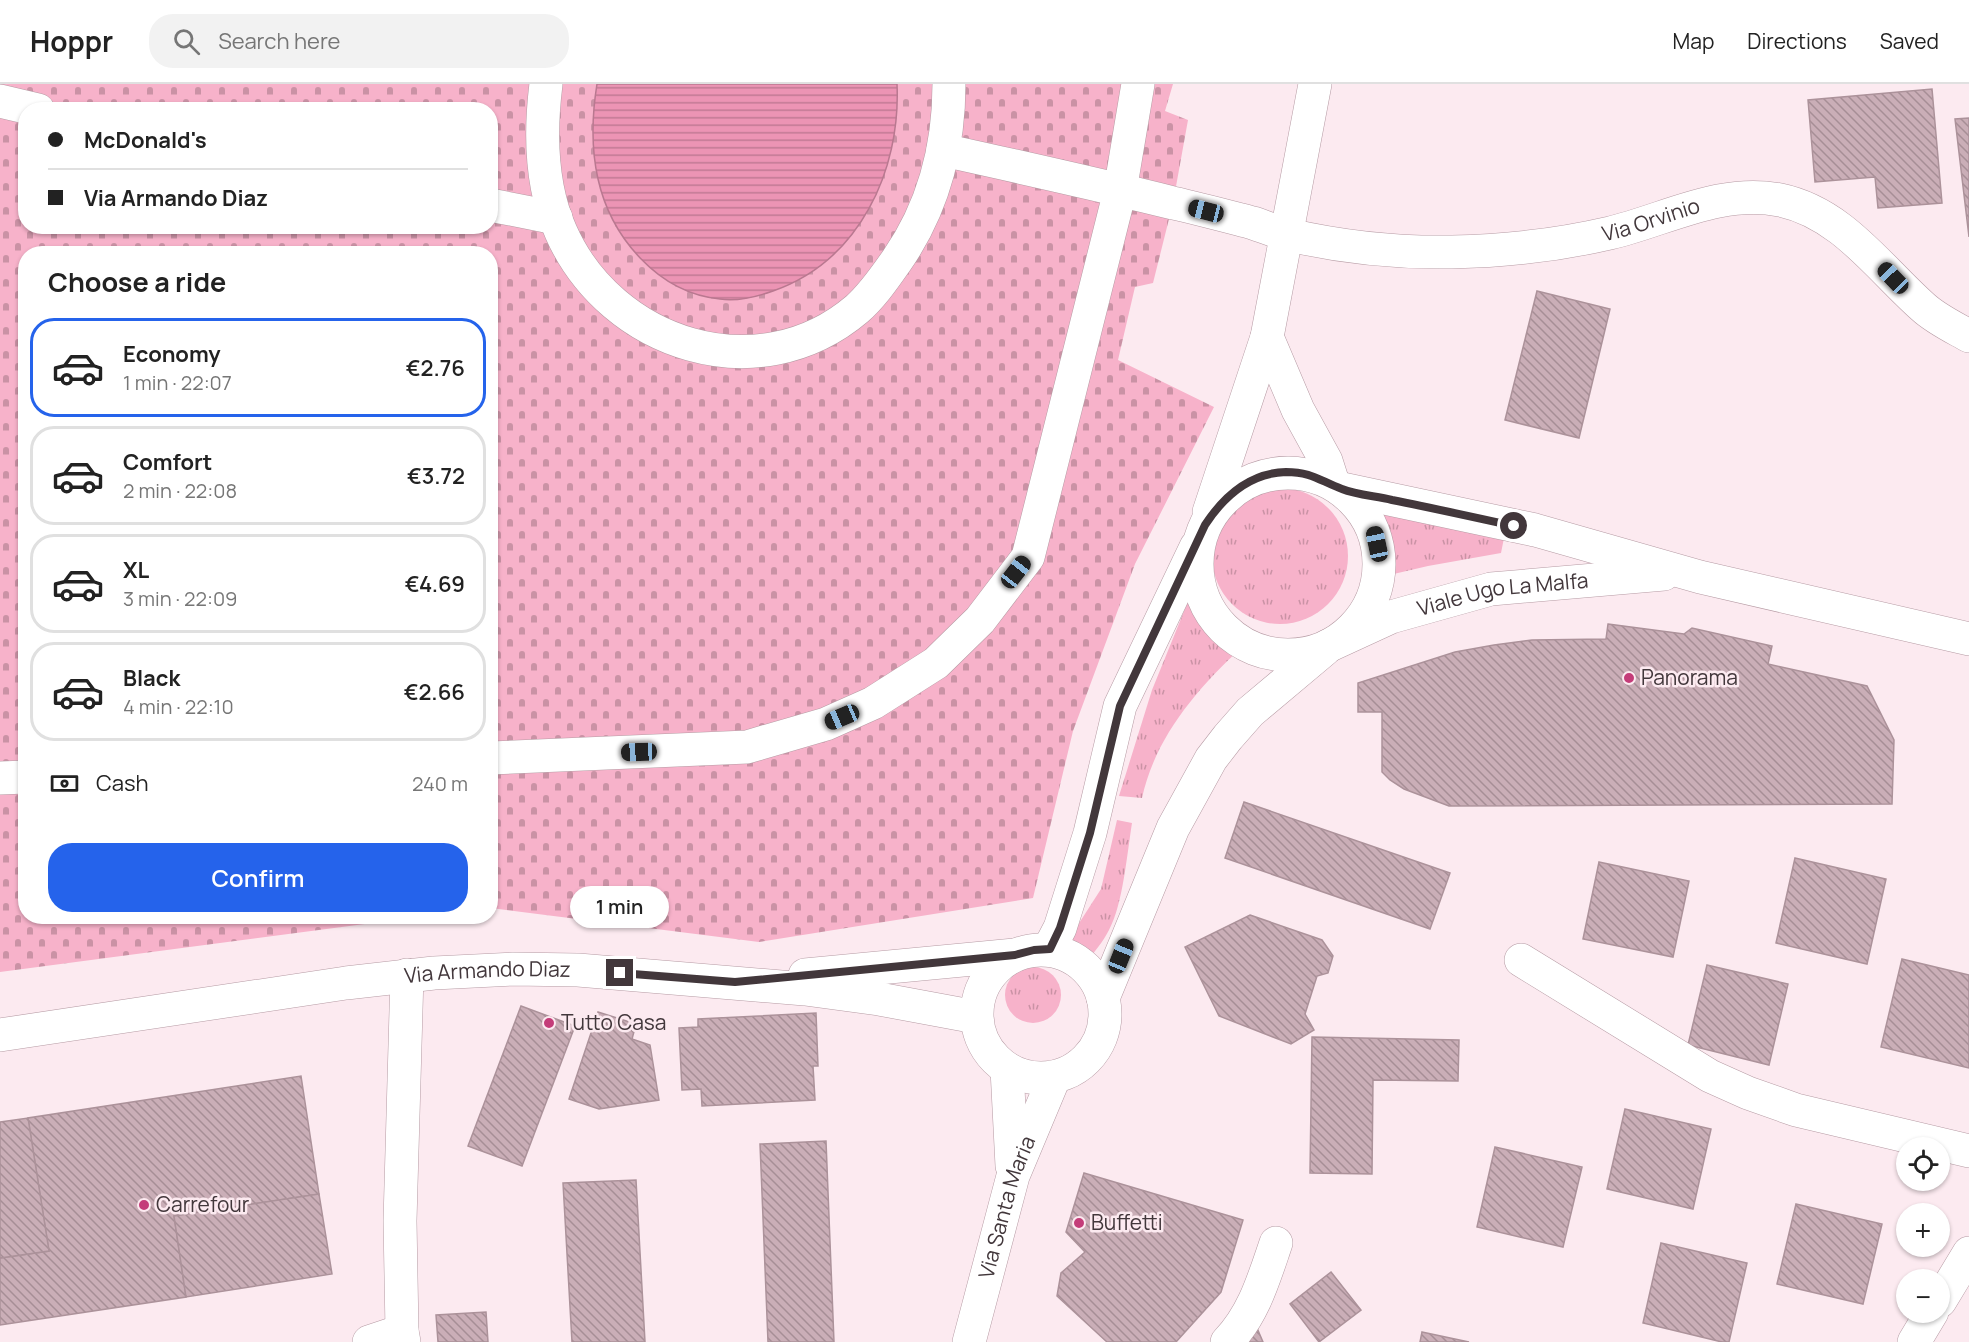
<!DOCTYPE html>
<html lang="en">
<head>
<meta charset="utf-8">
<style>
	body { margin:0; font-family:Manrope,sans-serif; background:#f2f2f2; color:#222; height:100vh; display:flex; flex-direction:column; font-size:22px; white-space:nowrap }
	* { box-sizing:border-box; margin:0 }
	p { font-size:20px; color:#767676 }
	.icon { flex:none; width:33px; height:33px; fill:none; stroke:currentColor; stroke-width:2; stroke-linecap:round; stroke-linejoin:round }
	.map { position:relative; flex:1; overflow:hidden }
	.panel { position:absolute; left:18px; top:162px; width:480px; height:678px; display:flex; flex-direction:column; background:#fff; border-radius:24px; box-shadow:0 2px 4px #0004 }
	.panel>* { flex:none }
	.hud { position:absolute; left:18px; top:18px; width:480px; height:132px; border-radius:24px; box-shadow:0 2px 4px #0004; display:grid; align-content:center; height:132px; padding:0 30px; background:#fff }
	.tools { position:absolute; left:1896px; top:1053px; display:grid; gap:12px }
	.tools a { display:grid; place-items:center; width:54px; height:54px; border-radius:50%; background:#fff; box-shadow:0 2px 4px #0004; font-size:30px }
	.end { position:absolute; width:27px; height:27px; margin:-14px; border:8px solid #42373b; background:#fff; box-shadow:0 0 0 3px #fff }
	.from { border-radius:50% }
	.bubble { position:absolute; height:42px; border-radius:21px; background:#fff; box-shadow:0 2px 4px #0004; font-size:20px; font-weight:600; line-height:42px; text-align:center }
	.car { position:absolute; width:18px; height:36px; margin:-18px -9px; border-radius:8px; box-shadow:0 0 4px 2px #0007; background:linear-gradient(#222 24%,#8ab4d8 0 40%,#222 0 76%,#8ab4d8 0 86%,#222 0) }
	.hud b { display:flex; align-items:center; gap:21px; height:57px; font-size:22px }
	.hud b+b { border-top:2px solid #e0e0e0 }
	.hud i { width:15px; height:15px; background:#222 }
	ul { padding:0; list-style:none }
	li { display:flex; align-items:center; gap:18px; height:99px; margin:0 12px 9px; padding:0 18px; border:3px solid #e0e0e0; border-radius:24px }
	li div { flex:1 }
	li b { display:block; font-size:22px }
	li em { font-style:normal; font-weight:600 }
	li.on { border-color:#2563eb }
	li>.icon { width:54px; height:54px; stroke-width:1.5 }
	h2 { padding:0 30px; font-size:27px; line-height:72px }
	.pay { display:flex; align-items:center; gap:15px; height:66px; padding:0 30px; font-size:22px }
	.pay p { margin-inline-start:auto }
	.cta { display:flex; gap:12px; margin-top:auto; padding:12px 30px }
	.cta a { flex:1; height:69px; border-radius:24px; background:#2563eb; color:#fff; font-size:24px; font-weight:600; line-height:69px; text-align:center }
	header { display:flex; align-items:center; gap:36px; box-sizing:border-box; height:84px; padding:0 30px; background:#fff; border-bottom:2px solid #e0e0e0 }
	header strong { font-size:28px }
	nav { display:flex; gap:33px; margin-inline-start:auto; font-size:21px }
	.search { width:420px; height:54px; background:#f2f2f2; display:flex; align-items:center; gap:15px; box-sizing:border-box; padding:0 21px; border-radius:24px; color:#767676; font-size:22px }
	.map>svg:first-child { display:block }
</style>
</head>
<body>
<header>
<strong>Hoppr</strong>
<div class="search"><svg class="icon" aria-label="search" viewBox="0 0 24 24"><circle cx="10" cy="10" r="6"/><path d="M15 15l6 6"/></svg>Search here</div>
<nav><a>Map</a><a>Directions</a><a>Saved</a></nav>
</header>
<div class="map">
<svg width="1969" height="1258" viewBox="0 0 1969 1258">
	<defs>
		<pattern id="grass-tufts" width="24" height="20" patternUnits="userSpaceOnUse" patternTransform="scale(1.5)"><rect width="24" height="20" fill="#f7b2ca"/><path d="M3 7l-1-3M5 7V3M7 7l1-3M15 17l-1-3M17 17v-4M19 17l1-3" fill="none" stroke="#ca92a5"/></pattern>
		<pattern id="cemetery-stones" width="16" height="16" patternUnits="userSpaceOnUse" patternTransform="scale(1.5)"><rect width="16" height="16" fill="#f7b2ca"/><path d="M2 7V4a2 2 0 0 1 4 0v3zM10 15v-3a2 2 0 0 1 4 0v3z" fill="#ca92a5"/></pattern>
		<pattern id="water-rules" width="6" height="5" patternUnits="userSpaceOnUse" patternTransform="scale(1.5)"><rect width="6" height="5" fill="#ec94b4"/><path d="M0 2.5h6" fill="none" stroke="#c17a94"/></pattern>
		<pattern id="building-back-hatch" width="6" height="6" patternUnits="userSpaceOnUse" patternTransform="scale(1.5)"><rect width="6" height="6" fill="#caaeb7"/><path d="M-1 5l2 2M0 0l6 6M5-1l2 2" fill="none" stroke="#a68e96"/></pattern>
	</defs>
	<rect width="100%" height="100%" fill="#fceaf0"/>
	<g fill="url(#grass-tufts)">
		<circle cx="1280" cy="472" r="68"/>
		<path d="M 1376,425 L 1504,454 L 1501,469 L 1428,482 L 1385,492 C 1388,468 1384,448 1376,425 Z"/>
		<path d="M 1189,515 L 1214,544 L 1240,565 C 1196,606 1155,654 1142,714 L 1119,712 L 1152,606 Z"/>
		<path d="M 1117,736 L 1132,739 C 1127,770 1123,820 1109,846 C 1103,858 1095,867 1087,877 L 1065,861 L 1101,805 Z"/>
		<circle cx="1033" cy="911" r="28"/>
	</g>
	<path fill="url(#cemetery-stones)" fill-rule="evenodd" d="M 0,0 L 1173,0 L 1165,27 L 1188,36 L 1173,119 L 1153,199 L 1135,203 L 1118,276 L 1214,323 L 1135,480 L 1073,647 L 1033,814 L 759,858 L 491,824 L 490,170 L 26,170 L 26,832 L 418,833 L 0,888 ZM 26,26 L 490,26 L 490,142 L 26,142 Z"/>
	<path fill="url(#water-rules)" stroke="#b97890" stroke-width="1.5" d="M 597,0 L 897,0 C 901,87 859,177 773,207 C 756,213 738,218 720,215 C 658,209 611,153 598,95 C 591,64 592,31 597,0 Z"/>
	<g fill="url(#building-back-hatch)" stroke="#ac929a" stroke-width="1.5">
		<path d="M 1932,5 L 1942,119 L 1878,124 L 1875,93 L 1815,98 L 1808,16 Z"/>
		<path d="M 1969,34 L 1969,153 L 1955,35 Z"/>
		<path d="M 1537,207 L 1610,225 L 1579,354 L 1505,336 Z"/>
		<path d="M 1608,540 L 1684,550 L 1692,544 L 1772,562 L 1768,580 L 1867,602 L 1894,656 L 1892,720 L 1449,722 L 1404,705 L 1390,696 L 1382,688 L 1382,628 L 1358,628 L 1358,599 L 1455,568 L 1494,561 L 1532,556 L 1606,555 Z"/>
		<path d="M 1244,718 L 1450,789 L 1430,845 L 1225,774 Z"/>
		<path d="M 1795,774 L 1886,795 L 1867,880 L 1776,859 Z"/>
		<path d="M 1599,778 L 1689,797 L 1673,873 L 1583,855 Z"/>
		<path d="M 1250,831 L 1322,856 L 1333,872 L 1328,889 L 1317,892 L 1305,930 L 1314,946 L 1291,960 L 1219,932 L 1185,863 Z"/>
		<path d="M 1902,875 L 1969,891 L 1969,984 L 1881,963 Z"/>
		<path d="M 1707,881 L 1788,900 L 1769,981 L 1688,961 Z"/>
		<path d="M 521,922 L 575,942 L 522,1082 L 468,1062 Z"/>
		<path d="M 598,928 L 636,940 L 632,955 L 650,961 L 659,1016 L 599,1025 L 569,1015 Z"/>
		<path d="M 816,929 L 818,982 L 813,982 L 815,1016 L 702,1022 L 701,1005 L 682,1006 L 679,944 L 698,943 L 698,935 Z"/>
		<path d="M 1312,953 L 1459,956 L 1458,997 L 1373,996 L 1372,1090 L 1310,1089 Z"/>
		<path d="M 301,992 L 319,1110 L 174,1132 L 186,1213 L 0,1241 L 0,1174 L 49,1167 L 28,1034 Z"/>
		<path d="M 1625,1025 L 1711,1045 L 1693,1125 L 1607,1105 Z"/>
		<path d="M 28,1034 L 49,1167 L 0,1174 L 0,1038 Z"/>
		<path d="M 826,1057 L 834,1258 L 768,1258 L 760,1060 Z"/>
		<path d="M 1495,1063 L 1582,1083 L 1563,1163 L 1477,1143 Z"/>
		<path d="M 1084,1089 L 1243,1136 L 1221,1208 L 1176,1258 L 1107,1258 L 1057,1212 L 1061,1189 L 1085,1168 L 1066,1148 Z"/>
		<path d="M 636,1096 L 645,1258 L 572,1258 L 563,1099 Z"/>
		<path d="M 319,1110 L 332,1190 L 186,1213 L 174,1132 Z"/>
		<path d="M 1796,1120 L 1882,1140 L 1863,1220 L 1777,1200 Z"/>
		<path d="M 1661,1159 L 1747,1179 L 1729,1258 L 1722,1258 L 1643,1239 Z"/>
		<path d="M 1331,1188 L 1361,1226 L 1319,1258 L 1290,1220 Z"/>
		<path d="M 486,1228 L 488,1258 L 438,1258 L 436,1231 Z"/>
		<path d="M 1257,1244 L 1263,1258 L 1241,1258 Z"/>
		<path d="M 1422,1248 L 1469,1258 L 1420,1258 Z"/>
	</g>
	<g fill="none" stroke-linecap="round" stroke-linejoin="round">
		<defs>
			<g id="minor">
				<path d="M 546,0 C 540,48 541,103 561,148 C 611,261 758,309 857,225 C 873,211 885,193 897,176 C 933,124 949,63 949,0"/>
				<path d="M 0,17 L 38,26"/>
				<path id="s1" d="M 943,66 C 1020,83 1097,100 1173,119 C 1200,125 1226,132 1253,139 C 1265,143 1277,148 1289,151 C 1342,163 1398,169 1452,168 C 1505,167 1558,161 1610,149 C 1665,136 1721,104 1780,116 C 1842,129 1878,183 1923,223 C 1936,235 1953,243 1969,252"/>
				<path d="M 490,121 L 556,134"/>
				<path d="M 1342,405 L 1535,446 L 1700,493 L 1969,555"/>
				<path id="s2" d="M 1328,562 L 1391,533 L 1491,505 L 1664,490"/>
				<path d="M 490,674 L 747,663 L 826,640 L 873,619 L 936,579 L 980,536 L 1028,473 L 1120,107 L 1138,0"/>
				<path d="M 0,694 L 26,693"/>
				<path d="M 1521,876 L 1710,992 L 1748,1009 L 1796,1026 L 1969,1067"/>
				<path d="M 805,891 L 1015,871"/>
				<path id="s3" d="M 0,951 L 346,899 L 434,889 L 513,885 L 578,886 L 805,905 L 879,915 L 976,933"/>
				<path d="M 1940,1217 L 1969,1169"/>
				<path d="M 369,1258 L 402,1247"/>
				<path d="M 404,1258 L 402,1247 L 400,1137 L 407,891"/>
				<path d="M 1227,1258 C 1254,1230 1264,1194 1276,1159"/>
				<path d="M 1914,1258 L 1932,1228"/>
			</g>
			<g id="major">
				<path d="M 1267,253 L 1298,326 L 1326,377 L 1333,399"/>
				<circle cx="1288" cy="480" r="91"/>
				<path d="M 1209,428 L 1267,253 L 1315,0"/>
				<path d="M 1049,865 L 1060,844 L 1090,749 L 1120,622 L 1196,463"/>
				<circle cx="1041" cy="930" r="64"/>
				<path d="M 1103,914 L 1173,744 L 1211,675 L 1228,653 L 1250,628 L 1325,565"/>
				<path d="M 1007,985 L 1012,1082"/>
				<path id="s4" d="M 969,1258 L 1013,1092 L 1054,994"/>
			</g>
		</defs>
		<use href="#minor" stroke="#b69ba4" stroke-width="34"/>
		<use href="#major" stroke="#b69ba4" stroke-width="34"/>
		<use href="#minor" stroke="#fff" stroke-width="33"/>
		<use href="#major" stroke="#fff" stroke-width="33"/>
	</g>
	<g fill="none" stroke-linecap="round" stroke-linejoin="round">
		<path stroke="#42373b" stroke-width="8" d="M 620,889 L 735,898 L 1015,871 L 1034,866 L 1050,865 L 1060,844 L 1090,749 L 1120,622 L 1205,441 C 1224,412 1249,389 1286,388 C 1312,388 1320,397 1342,405 C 1357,411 1376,412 1392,416 C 1432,424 1473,433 1514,442"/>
	</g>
	<g fill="#c43c79" stroke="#fceaf0" stroke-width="2">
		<circle cx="1629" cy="594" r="6"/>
		<circle cx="549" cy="939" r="6"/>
		<circle cx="144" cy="1121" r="6"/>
		<circle cx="1079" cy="1139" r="6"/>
	</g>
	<g text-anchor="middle" stroke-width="5" stroke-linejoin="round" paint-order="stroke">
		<g font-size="21" fill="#42373b" stroke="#fceaf0">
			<text dy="7" stroke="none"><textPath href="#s1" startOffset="723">Via Orvinio</textPath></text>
			<text dy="7" stroke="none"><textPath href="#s2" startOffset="184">Viale Ugo La Malfa</textPath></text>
			<text dy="7" stroke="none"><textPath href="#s3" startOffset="492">Via Armando Diaz</textPath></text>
			<text dy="7" stroke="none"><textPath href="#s4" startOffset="140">Via Santa Maria</textPath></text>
		</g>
		<g font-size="21" fill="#42373b" stroke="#fceaf0" text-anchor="start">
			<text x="1641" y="601">Panorama</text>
			<text x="561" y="946">Tutto Casa</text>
			<text x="156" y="1128">Carrefour</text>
			<text x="1091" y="1146">Buffetti</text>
		</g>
	</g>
</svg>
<div class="tools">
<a><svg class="icon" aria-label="locate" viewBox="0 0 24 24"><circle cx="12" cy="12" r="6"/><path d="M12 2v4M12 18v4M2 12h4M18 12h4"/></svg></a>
<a>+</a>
<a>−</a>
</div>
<i class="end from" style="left:1514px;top:442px"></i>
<i class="end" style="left:620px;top:889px"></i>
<div class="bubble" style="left:570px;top:802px;width:99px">1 min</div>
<i class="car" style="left:1206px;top:127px;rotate:284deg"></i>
<i class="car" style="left:1893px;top:194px;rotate:316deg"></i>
<i class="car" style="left:1377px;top:460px;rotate:348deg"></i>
<i class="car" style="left:1016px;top:488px;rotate:38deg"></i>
<i class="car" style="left:842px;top:633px;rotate:247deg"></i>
<i class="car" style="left:639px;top:668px;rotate:268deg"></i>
<i class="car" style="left:1121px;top:872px;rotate:22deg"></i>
<div class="hud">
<b><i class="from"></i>McDonald's</b>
<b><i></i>Via Armando Diaz</b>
</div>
<section class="panel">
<h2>Choose a ride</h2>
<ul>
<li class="on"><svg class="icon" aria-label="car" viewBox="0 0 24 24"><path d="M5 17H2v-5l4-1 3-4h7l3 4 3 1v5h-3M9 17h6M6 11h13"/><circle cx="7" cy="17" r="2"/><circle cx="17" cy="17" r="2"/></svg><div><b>Economy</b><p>1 min · 22:07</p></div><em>€2.76</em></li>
<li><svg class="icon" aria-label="car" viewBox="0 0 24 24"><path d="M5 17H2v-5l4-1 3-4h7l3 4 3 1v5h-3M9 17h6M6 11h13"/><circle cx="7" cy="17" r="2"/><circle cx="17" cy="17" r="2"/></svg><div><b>Comfort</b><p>2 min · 22:08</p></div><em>€3.72</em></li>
<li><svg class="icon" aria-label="car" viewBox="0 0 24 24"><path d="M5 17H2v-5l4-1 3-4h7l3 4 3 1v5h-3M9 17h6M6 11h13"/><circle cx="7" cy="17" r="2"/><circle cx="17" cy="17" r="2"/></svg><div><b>XL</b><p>3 min · 22:09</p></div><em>€4.69</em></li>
<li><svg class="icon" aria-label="car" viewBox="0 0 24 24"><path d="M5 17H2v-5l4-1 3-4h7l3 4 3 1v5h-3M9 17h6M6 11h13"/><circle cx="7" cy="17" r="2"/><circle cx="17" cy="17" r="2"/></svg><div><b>Black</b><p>4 min · 22:10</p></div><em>€2.66</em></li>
</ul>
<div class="pay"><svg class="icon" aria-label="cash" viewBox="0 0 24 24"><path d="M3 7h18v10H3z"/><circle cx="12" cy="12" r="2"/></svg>Cash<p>240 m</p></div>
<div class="cta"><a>Confirm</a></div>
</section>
</div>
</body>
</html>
